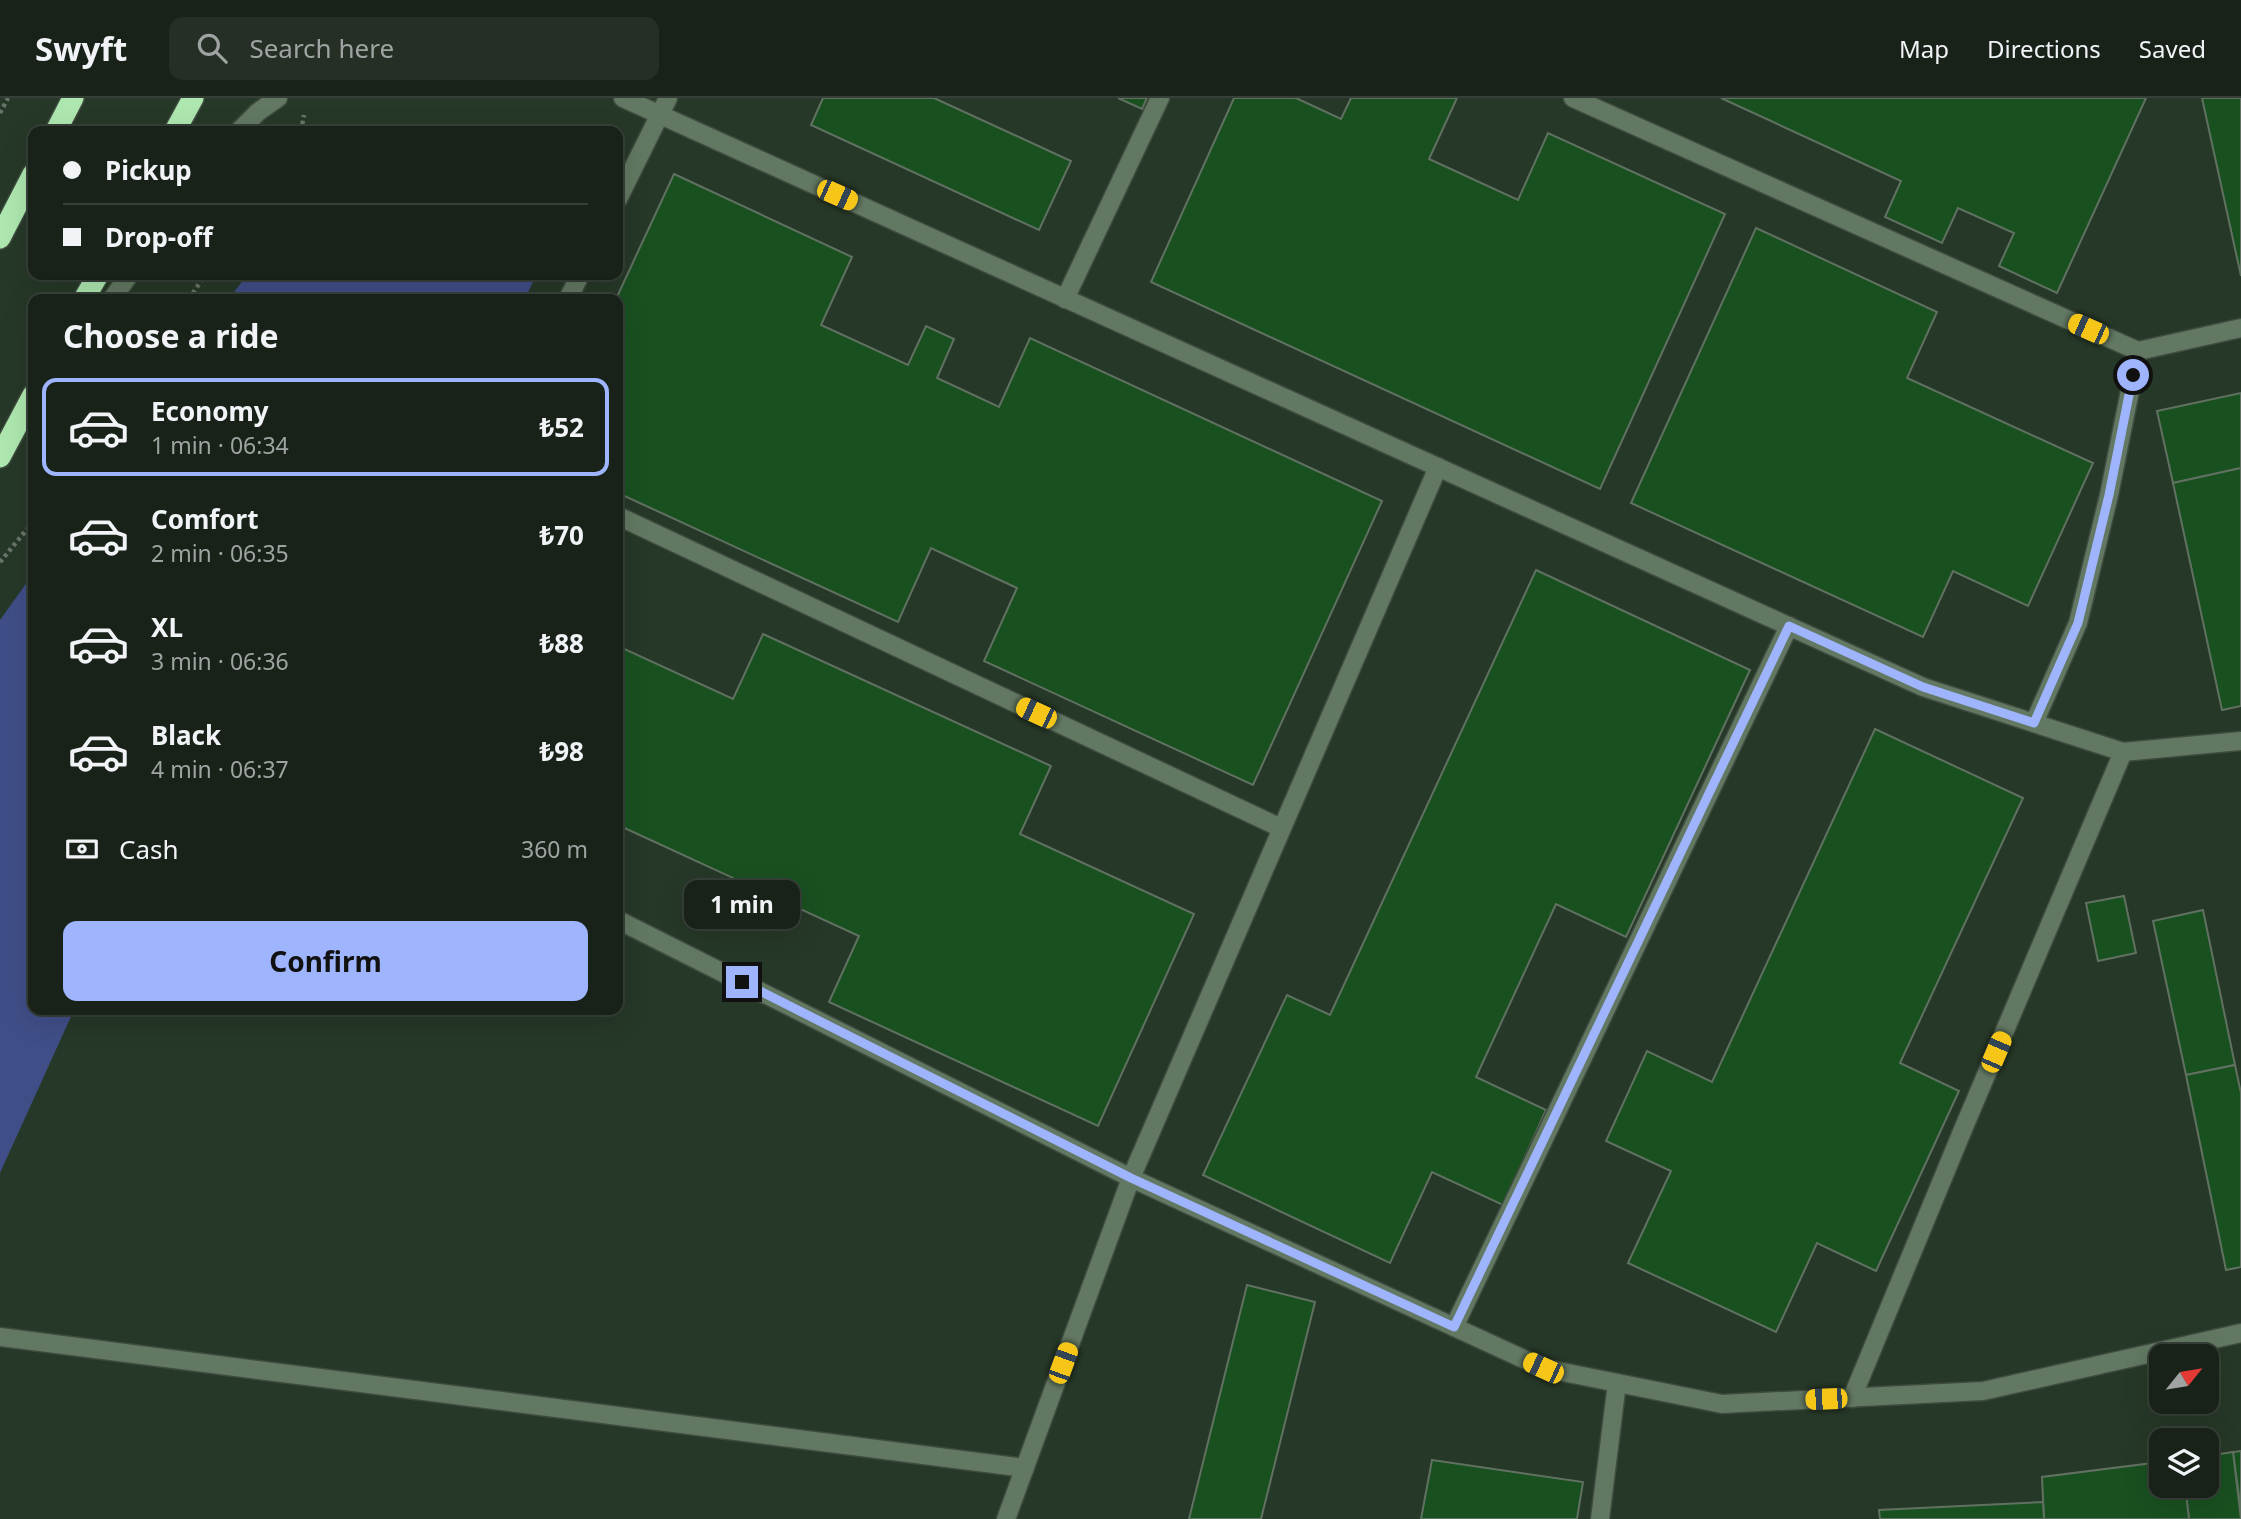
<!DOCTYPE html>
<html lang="en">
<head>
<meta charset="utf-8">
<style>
	body { margin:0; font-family:"Noto Sans",sans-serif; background:#252f26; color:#f1f3f6; height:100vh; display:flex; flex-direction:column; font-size:26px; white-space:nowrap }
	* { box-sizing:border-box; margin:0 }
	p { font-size:23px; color:#9fa4a2 }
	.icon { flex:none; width:38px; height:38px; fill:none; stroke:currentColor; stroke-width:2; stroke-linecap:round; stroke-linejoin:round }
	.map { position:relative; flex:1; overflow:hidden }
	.panel { position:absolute; left:28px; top:196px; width:595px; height:721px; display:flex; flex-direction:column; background:#182219; border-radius:14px; box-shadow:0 7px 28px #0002,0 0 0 2px #363f38 }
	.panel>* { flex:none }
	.banner { position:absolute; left:28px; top:28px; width:595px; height:154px; border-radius:14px; box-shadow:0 7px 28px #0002,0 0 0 2px #363f38; display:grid; align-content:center; height:154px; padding:0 35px; background:#182219 }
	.needle { width:46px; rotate:60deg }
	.tools { position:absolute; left:2149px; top:1246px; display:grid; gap:14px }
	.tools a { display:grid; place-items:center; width:70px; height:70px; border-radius:14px; background:#182219; box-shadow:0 7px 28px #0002,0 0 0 2px #363f38; font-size:35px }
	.end { position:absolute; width:32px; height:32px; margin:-16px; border:9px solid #9eb4fd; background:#111; box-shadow:0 0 0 4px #111 }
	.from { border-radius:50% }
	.bubble { position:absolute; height:49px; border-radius:14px; background:#182219; box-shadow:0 7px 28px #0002,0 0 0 2px #363f38; font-size:23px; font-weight:700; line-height:49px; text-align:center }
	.car { position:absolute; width:21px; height:42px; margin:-21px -10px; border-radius:9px; box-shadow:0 0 5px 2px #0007; background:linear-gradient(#f5c518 24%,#345 0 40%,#f5c518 0 76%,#345 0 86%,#f5c518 0) }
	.banner b { display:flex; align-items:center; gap:24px; height:66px; font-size:26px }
	.banner b+b { border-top:2px solid #363f38 }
	.banner i { width:18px; height:18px; background:#f1f3f6 }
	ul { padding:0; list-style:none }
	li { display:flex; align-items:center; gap:21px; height:98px; margin:0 14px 10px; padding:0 21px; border:4px solid transparent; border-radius:14px }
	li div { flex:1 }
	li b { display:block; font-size:26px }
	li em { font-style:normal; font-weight:700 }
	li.selected { border-color:#9eb4fd }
	li>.icon { width:63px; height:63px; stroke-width:1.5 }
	h2 { padding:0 35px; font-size:32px; line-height:84px }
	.pay { display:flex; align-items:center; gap:18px; height:77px; padding:0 35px; font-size:26px }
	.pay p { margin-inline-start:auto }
	.cta { display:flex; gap:14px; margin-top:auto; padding:14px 35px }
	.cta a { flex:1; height:80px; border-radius:14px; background:#9eb4fd; color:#111; font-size:28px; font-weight:700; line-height:80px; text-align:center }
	header { display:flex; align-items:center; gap:42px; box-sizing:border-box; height:98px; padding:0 35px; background:#182219; border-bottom:2px solid #363f38 }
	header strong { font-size:33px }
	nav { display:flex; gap:38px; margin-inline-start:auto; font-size:24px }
	.search { width:490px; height:63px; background:#252f26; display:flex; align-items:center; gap:18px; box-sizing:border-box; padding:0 24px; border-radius:14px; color:#9fa4a2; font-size:26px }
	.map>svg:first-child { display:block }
</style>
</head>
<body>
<header>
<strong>Swyft</strong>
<div class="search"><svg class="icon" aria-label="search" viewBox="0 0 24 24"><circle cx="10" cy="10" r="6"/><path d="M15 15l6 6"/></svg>Search here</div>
<nav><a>Map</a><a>Directions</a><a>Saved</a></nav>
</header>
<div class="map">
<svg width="2241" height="1421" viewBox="0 0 2241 1421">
	<rect width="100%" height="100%" fill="#202e21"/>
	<path fill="#263827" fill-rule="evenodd" d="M 0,0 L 2241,0 L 2241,1421 L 0,1421 ZM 33,33 L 618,33 L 618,177 L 33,177 ZM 33,201 L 618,201 L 618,912 L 33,912 ZM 2161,1258 L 2207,1258 L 2207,1304 L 2161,1304 ZM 2161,1342 L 2207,1342 L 2207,1388 L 2161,1388 Z"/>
	<g fill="#404e88">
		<path d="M 247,177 L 536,177 L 525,201 L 229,201 Z"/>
		<path d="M 33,476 L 33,912 L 74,912 L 0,1075 L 0,522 Z"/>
	</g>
	<g fill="#195020" stroke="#617161" stroke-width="2">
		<path d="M 823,0 L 934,0 L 1071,63 L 1039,132 L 811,27 Z"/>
		<path d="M 1118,0 L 1147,0 L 1142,11 Z"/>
		<path d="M 1234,0 L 1296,0 L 1341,21 L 1351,0 L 1457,0 L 1429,61 L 1518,102 L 1548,35 L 1725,116 L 1600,391 L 1151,184 Z"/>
		<path d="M 1721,0 L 2146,0 L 2057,195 L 1999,168 L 2014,135 L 1958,110 L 1942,145 L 1885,119 L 1901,83 Z"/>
		<path d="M 2202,0 L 2241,0 L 2241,178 Z"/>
		<path d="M 674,76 L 852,159 L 821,227 L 908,267 L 926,228 L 954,241 L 937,280 L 999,309 L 1030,240 L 1382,403 L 1253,687 L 984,563 L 1017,490 L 931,450 L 898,524 L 618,395 L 616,201 Z"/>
		<path d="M 1756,130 L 1937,214 L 1907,280 L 2093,365 L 2028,508 L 1953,473 L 1923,539 L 1631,405 Z"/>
		<path d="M 2241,295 L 2241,370 L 2173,385 L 2157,313 Z"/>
		<path d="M 2241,370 L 2241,608 L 2222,612 L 2173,385 Z"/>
		<path d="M 1536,472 L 1750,572 L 1626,839 L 1556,806 L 1476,979 L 1546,1012 L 1503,1107 L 1432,1074 L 1390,1165 L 1203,1077 L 1287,897 L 1330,917 Z"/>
		<path d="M 763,536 L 1051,668 L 1020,736 L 1194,816 L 1098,1028 L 829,904 L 859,838 L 618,727 L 618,548 L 733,601 Z"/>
		<path d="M 1875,631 L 2023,700 L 1900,965 L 1959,993 L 1876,1173 L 1817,1145 L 1776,1234 L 1628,1165 L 1671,1073 L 1606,1043 L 1647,953 L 1712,984 Z"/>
		<path d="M 2124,798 L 2136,855 L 2098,863 L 2086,805 Z"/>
		<path d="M 2203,812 L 2235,967 L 2186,977 L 2153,823 Z"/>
		<path d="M 2235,967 L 2241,995 L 2241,1169 L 2226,1172 L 2186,977 Z"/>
		<path d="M 1247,1187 L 1315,1204 L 1261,1421 L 1189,1421 Z"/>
		<path d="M 2241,1353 L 2241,1413 L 2233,1354 Z"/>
		<path d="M 2233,1354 L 2241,1421 L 2189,1421 L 2185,1388 L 2207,1388 L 2207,1358 Z"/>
		<path d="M 1432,1362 L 1583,1384 L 1577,1421 L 1421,1421 Z"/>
		<path d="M 2161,1364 L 2161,1388 L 2185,1388 L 2189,1421 L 2044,1421 L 2042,1379 Z"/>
		<path d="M 2043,1404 L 2044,1421 L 1880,1421 L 1879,1412 Z"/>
	</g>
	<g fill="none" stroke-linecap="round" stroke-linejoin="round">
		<defs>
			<g id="minor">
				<path d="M 623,0 L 1923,589 L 2123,654 L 2241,643"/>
				<path d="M 1573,0 L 2138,253 L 2241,230"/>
				<path d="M 239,33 L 258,14 L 278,0"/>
				<path d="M 618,101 L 668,0"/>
				<path d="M 112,201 L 129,177"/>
				<path d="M 568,201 L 580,177"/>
				<path d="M 1065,201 L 1160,0"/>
				<path d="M 618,418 L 1281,730"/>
				<path d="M 2034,625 L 2078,525 L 2109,397 L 2138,253"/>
				<path d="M 618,822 L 1131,1080 L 1543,1270 L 1722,1306 L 1983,1293 L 2241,1235"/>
				<path d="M 1454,1229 L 1789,528"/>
				<path d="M 0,1239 L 1025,1370"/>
				<path d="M 1852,1300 L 1964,1029 L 2123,654"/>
				<path d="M 1006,1421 L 1131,1080 L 1438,369"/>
				<path d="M 1600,1421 L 1617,1285"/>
			</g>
			<g id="highway">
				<path d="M 56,33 L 73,0"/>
				<path d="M 175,33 L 193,0"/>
				<path d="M 0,140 L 33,76"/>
				<path d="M 84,201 L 98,177"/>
				<path d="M 0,359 L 33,297"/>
			</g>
		</defs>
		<use href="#minor" stroke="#3e4b3e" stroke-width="21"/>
		<use href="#highway" stroke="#3e4b3e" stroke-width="24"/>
		<g stroke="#697569" stroke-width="4.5" stroke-dasharray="3.5 3.5" stroke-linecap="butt">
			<path d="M 0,15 L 8,0"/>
			<path d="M 301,33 L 304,17"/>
			<path d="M 189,201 L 205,177"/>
			<path d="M 0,464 L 33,424"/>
		</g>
		<use href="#minor" stroke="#627862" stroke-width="18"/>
		<use href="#highway" stroke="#ade7af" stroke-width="21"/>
	</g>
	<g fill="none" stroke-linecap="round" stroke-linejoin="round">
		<path stroke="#9eb4fd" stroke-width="9" d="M 742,884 L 1131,1080 L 1454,1229 L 1789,528 L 1923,589 L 2034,625 L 2078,525 L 2109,397 L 2133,277"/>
	</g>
</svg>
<div class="tools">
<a><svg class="needle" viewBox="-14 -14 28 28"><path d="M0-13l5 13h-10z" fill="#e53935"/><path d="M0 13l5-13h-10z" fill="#9fa4a2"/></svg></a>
<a><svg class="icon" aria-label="layers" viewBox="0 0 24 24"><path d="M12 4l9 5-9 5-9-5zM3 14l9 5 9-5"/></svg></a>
</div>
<i class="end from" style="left:2133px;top:277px"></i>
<i class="end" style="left:742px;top:884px"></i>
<div class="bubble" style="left:684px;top:782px;width:116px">1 min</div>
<i class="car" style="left:837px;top:97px;rotate:114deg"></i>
<i class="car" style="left:2088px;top:231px;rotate:294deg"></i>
<i class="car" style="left:1036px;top:615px;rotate:295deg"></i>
<i class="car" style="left:1996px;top:954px;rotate:23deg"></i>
<i class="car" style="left:1063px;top:1265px;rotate:20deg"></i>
<i class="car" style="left:1543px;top:1270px;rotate:295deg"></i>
<i class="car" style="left:1826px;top:1301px;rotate:268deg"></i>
<div class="banner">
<b><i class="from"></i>Pickup</b>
<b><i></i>Drop-off</b>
</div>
<section class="panel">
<h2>Choose a ride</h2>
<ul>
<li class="selected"><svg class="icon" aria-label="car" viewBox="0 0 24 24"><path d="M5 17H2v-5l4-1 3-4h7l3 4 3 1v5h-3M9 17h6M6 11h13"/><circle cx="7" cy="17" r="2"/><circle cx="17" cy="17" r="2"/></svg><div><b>Economy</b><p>1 min · 06:34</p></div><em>₺52</em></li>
<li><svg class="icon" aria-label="car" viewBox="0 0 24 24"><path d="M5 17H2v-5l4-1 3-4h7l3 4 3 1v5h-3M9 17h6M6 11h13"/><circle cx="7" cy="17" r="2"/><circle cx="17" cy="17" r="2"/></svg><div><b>Comfort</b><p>2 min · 06:35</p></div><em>₺70</em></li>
<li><svg class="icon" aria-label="car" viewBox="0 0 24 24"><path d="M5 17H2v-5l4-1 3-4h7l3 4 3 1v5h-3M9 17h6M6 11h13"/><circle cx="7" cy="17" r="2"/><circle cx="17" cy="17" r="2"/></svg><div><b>XL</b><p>3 min · 06:36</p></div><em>₺88</em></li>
<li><svg class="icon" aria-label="car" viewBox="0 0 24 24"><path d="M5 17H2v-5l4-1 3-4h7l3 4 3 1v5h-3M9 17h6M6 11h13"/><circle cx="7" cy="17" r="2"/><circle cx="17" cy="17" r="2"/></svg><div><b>Black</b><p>4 min · 06:37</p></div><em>₺98</em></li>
</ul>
<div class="pay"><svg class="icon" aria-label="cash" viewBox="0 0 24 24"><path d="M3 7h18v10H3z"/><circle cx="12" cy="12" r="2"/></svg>Cash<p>360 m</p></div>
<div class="cta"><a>Confirm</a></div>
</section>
</div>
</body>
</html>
